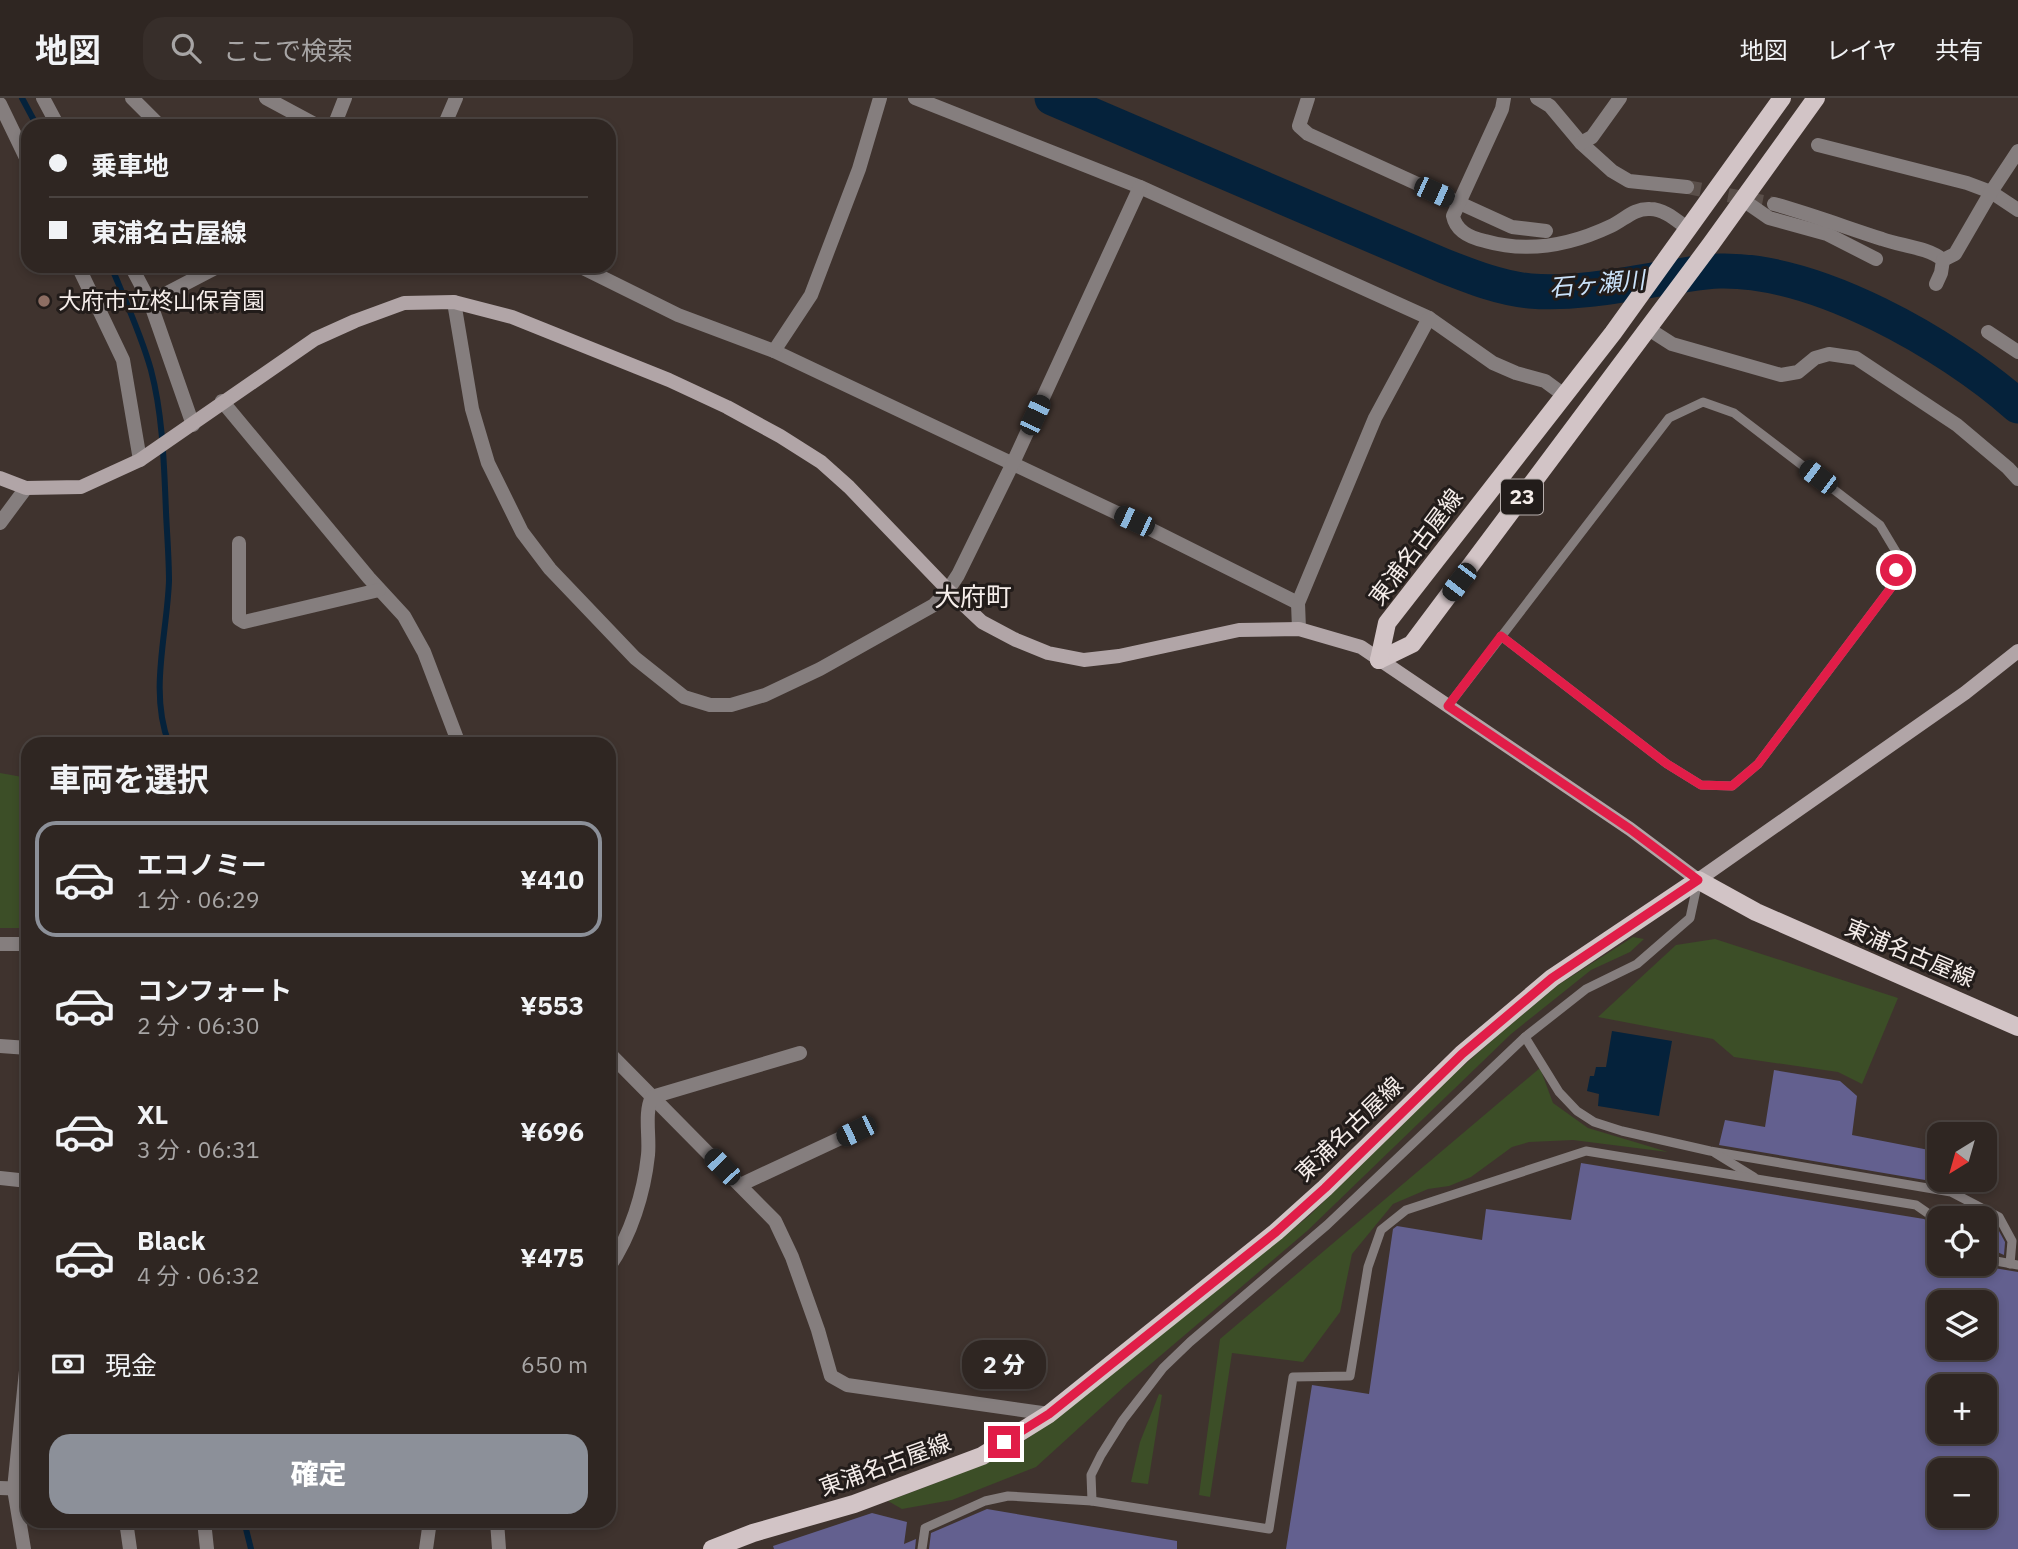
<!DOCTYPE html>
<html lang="ja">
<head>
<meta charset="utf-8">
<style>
	body { margin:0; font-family:"IBM Plex Sans","Noto Sans JP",sans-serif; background:#372e2a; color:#f1f3f6; height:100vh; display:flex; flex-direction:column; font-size:26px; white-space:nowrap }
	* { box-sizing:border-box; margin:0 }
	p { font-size:23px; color:#a7a5a5 }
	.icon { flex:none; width:38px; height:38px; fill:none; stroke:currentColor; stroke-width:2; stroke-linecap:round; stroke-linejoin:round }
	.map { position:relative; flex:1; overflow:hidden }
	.side { position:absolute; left:21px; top:639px; width:595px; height:791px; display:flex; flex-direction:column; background:#2f2622; border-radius:21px; box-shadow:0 4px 10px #0003,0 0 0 2px #4a4340 }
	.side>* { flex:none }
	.hud { position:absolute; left:21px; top:21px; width:595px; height:154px; border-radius:21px; box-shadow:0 4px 10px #0003,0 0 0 2px #4a4340; display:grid; align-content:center; height:154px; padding:0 28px; background:#2f2622 }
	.needle { width:46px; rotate:217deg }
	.fabs { position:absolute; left:1927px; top:1024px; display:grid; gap:14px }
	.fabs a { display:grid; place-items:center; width:70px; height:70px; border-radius:14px; background:#2f2622; box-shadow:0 4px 10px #0003,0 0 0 2px #4a4340; font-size:35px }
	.end { position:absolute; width:32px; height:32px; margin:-16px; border:9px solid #e11d48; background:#fff; box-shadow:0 0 0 4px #fff }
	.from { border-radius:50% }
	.bubble { position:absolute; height:49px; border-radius:21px; background:#2f2622; box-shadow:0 4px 10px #0003,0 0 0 2px #4a4340; font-size:23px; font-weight:800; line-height:49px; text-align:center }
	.car { position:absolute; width:21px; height:42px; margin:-21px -10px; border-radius:9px; box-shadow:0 0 5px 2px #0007; background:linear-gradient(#222 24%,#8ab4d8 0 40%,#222 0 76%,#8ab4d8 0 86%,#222 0) }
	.hud b { display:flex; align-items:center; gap:24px; height:66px; font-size:26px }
	.hud b+b { border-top:2px solid #4a4340 }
	.hud i { width:18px; height:18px; background:#f1f3f6 }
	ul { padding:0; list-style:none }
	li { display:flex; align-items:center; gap:21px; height:116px; margin:0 14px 10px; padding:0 14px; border:4px solid transparent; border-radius:21px }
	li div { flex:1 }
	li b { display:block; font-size:26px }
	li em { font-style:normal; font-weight:800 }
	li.current { border-color:#8c9099 }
	li>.icon { width:63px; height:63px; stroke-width:1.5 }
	h2 { padding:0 28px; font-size:32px; line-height:84px }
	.pay { display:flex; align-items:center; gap:18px; height:77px; padding:0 28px; font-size:26px }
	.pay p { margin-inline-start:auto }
	.action { display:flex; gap:14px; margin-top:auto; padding:14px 28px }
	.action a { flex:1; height:80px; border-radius:21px; background:#8c9099; color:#fff; font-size:28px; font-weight:800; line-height:80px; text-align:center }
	header { display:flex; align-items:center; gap:42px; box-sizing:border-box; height:98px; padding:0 35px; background:#2f2622; border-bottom:2px solid #4a4340 }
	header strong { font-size:33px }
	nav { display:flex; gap:38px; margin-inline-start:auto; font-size:24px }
	.search { width:490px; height:63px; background:#372e2a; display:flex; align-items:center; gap:18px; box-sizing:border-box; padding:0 24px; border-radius:21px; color:#a7a5a5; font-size:26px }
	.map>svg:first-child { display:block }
</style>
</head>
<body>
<header>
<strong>地図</strong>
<div class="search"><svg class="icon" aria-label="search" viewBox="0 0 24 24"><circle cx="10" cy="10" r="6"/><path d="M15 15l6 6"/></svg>ここで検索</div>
<nav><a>地図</a><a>レイヤ</a><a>共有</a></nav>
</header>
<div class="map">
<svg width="2018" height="1451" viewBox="0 0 2018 1451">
	<rect width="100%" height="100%" fill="#3f332e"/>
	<g fill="#3c4e27">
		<path d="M 0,675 L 28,680 L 28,830 L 0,830 Z"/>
		<path d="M 1633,839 L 1644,841 L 1630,854 L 1591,872 L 1511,936 L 1307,1133 L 1126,1287 L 1036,1369 L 952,1402 L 902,1411 L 888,1403 C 940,1383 992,1367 1038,1333 L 1309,1118 L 1447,982 L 1503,933 L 1558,887 Z"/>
		<path d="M 1715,841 L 1898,900 L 1862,986 L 1838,974 L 1734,959 L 1713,941 L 1598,919 L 1676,847 Z"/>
		<path d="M 1540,970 L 1553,1005 L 1588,1030 L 1668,1054 L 1573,1042 L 1529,1044 L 1512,1049 L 1471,1079 L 1449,1088 L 1428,1091 L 1393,1106 L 1352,1156 L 1340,1214 L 1303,1264 L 1232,1255 L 1210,1399 L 1199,1397 L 1220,1241 Z"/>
		<path d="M 1159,1296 L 1162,1297 L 1148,1386 L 1131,1384 L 1140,1344 Z"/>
	</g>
	<path fill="#05223b" d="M 1612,933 L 1672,943 L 1659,1018 L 1598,1008 L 1599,996 L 1587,993 L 1590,978 L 1594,978 L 1596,969 L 1606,969 Z"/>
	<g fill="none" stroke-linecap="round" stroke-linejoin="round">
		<g stroke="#05223b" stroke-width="6">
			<path d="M 22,0 L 37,28"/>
			<path d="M 111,168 C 125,202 141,236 151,272 C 163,318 164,367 166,414 C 167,437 169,460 169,483 C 167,537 149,594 169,646"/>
			<path d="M 244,1423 L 251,1451"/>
		</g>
		<path stroke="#05223b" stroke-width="35" d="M 1052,0 L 1444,168 C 1472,179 1500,190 1530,193 C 1579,197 1630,185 1678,178 C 1691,176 1706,173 1720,173 C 1817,171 1946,245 2018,308"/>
	</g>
	<g fill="#63608f" fill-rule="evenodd">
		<path d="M 1774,972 L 1840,983 L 1857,998 L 1852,1037 L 1929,1052 L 1925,1082 L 1719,1047 L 1725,1022 L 1765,1029 Z"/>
		<path d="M 1581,1065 L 1924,1121 L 1939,1130 L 1939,1166 L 1984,1164 L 1994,1170 L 2018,1174 L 2018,1451 L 1286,1451 L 1312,1287 L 1369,1296 L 1393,1131 L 1397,1128 L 1482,1142 L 1486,1111 L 1571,1122 ZM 1939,1204 L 1984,1204 L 1984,1250 L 1939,1250 ZM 1939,1288 L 1984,1288 L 1984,1334 L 1939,1334 ZM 1939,1372 L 1984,1372 L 1984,1418 L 1939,1418 Z"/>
		<path d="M 1984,1131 L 1999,1133 L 2005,1144 L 2004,1157 L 1984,1148 Z"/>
		<path d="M 987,1411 L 1177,1443 L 1177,1451 L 929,1451 L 931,1435 Z"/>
		<path d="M 872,1415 L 907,1424 L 904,1446 L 916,1441 L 915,1451 L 774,1451 L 773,1448 Z"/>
	</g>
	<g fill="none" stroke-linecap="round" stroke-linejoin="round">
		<path stroke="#5a4f4a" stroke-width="14" stroke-dasharray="14 7" stroke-linecap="butt" d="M 1687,89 L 1774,106"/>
		<g stroke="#857e7e" stroke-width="9">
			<path d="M 1448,608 L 1669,320 L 1703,304 L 1734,315 L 1880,427 L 1898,457 L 1893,487 L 1758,666 L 1732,688 L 1701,687 L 1667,666 L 1501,538"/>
			<path d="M 1525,939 L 1559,994 L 1577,1013 L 1594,1024 L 1622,1033 L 1710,1053 L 1951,1094 L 1999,1119 L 2012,1143 L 2010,1166"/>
			<path d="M 1715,1055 L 1754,1079"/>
			<path d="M 1984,1155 L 1996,1163 L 2018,1167"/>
			<path d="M 1092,1403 L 1091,1377 L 1101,1357 L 1123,1322 L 1163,1270 L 1190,1244 L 1327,1127 L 1525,939 L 1586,891 L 1637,866 L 1690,820 L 1698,783"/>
			<path d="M 922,1451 L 925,1430 L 985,1403 L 1008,1398 L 1092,1403 L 1269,1431 L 1293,1279 L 1350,1278 L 1368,1169 L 1381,1132 L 1406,1112 L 1586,1053 L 1916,1107 L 1939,1123"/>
		</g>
		<g stroke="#857e7e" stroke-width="14">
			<path d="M 43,0 L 58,28"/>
			<path d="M 132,0 L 160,28"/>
			<path d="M 266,0 L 318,28"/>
			<path d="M 915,0 L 1140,89 L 1429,220 L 1493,265 L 1516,275 L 1545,283 L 1564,297"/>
			<path d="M 1308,0 L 1299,28 L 1308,36 L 1512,129 L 1546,133"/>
			<path d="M 1504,0 L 1502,11 L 1453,118 C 1456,133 1471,140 1485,143 C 1527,155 1571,147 1611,128 C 1624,122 1634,110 1650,111 C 1664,111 1676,122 1687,130"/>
			<path d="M 1537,0 L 1550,8 L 1581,45 L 1612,73 L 1629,83 L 1687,89"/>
			<path d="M 0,6 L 28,64"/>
			<path d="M 334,28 L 345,0"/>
			<path d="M 444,28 L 456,0"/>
			<path d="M 1581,45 L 1592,39 L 1620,0"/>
			<path d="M 1818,47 L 1967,85 L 1991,94 L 2018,112"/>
			<path d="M 1743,102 L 1769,120 L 1827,136 L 1876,161"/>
			<path d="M 1774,106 C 1810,116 1845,129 1882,141 C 1901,148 1927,149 1943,162 L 1941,175 L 1936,186"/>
			<path d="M 1943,162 L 1955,156 L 1991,94 L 2018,53"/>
			<path d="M 78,168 L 123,262 L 140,362"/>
			<path d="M 131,168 L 150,204 L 193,327"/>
			<path d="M 579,168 L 678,217 L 774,253 L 1134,423 L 1298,505"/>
			<path d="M 150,204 L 219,168"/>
			<path d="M 454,204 L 472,311 L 488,365 L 522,434 L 550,471 L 635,560 L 684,599 L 710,607 L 731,607 L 765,597 L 820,571 L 934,507 L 948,492 L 958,477 L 1012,367 L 1140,89"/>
			<path d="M 1647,230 L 1672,246 L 1781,277 L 1798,274 L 1815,260 L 1829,256 L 1856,260 L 1957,327 L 2008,370 L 2018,381"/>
			<path d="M 1988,234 L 2018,254"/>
			<path d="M 774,253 L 811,197 L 859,71 L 880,0"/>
			<path d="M 222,303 L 369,480 L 404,518 L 424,554 L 459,646"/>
			<path d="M 0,425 L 26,390"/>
			<path d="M 239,445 L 239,521 L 244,524 L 379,492"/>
			<path d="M 1299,531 L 1298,505 L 1375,320 L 1429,220"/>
			<path d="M 0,846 L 28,846"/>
			<path d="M 0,948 L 28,950"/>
			<path d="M 609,955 L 775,1123 L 792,1159 L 818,1232 L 831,1278 L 847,1287 L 1049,1316"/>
			<path d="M 0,1080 L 28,1083"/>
			<path d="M 740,1087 L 856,1033"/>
			<path d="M 609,1169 C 631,1137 644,1095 648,1057 C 650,1039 644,1015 652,999 L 800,955"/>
			<path d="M 0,1390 L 28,1391"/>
			<path d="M 126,1423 L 130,1451"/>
			<path d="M 204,1423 L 207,1451"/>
			<path d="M 497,1423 L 499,1451"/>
			<path d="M 24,1451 L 14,1391 L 28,1253"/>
			<path d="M 426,1451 L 430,1423"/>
		</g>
		<path stroke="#b1a5a7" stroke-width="14" d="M 0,380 L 26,390 L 81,389 L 140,362 L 315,241 L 355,223 L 404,205 L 454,204 L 512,219 L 669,282 L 727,309 L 780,338 L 821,364 L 849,389 L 948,492 L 982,524 L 1016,542 L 1048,555 L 1084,562 L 1119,558 L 1239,532 L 1299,531 L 1361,549 L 1630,731 L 1698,782 L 1965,595 L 2018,553"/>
		<g stroke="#d2c4c6" stroke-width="18">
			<path d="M 1379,562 L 1412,546 L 1711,146 L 1816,0"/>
			<path d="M 1379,562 L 1387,525 L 1613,235 L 1782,0"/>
			<path d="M 712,1451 L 753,1435 L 854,1406 L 982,1358 L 1049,1316 L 1276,1134 L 1325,1090 L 1462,956 L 1552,880 L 1698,782 L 1756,814 L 2018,929"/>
		</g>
	</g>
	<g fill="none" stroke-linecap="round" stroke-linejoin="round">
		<path stroke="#e11d48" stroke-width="9" d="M 1004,1344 L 1049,1316 L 1276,1134 L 1325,1090 L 1462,956 L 1552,880 L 1698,782 L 1630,731 L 1448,608 L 1501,538 L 1667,666 L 1701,687 L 1732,688 L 1758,666 L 1893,487 L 1896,472"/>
	</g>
	<circle fill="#8d6e63" stroke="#221c1a" stroke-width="2.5" cx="44" cy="203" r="7"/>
	<g text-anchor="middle" stroke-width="6" stroke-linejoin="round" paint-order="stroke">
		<rect fill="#221c1a" stroke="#b6aeac" stroke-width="2" x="1501" y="381.5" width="42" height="35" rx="5"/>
		<g font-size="21" font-weight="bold" fill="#f5edea">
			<text x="1522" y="406">23</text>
		</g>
		<g font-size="23" fill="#f5edea" stroke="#221c1a" text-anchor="start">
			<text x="58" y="211">大府市立柊山保育園</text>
		</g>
		<g font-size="23" fill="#f5edea" stroke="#221c1a">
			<text transform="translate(1416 449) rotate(-53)" y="8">東浦名古屋線</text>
			<text transform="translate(1910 855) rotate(23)" y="8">東浦名古屋線</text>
			<text transform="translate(1349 1031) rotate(-44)" y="8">東浦名古屋線</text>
			<text transform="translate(885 1367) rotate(-20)" y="8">東浦名古屋線</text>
		</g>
		<g font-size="24" font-style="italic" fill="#cae2fa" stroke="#221c1a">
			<text transform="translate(1597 186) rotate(-5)" y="8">石ヶ瀬川</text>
		</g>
		<g font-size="26" fill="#f5edea" stroke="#221c1a">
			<text x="973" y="508">大府町</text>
		</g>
	</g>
</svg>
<div class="fabs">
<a><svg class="needle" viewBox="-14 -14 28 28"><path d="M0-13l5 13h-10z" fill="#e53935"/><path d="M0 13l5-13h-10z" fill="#a7a5a5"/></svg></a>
<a><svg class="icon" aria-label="locate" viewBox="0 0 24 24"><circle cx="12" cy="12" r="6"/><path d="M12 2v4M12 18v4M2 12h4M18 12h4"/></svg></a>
<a><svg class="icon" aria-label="layers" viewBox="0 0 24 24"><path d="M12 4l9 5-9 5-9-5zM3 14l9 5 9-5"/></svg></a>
<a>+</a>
<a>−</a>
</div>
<i class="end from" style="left:1896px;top:472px"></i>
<i class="end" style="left:1004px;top:1344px"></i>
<div class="bubble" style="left:962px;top:1242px;width:84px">2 分</div>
<i class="car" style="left:1434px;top:94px;rotate:114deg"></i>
<i class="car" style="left:1035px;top:317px;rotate:25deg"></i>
<i class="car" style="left:1818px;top:379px;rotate:307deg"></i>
<i class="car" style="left:1134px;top:423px;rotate:295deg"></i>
<i class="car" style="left:1459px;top:484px;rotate:217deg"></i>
<i class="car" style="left:856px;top:1033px;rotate:244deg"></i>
<i class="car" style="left:722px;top:1069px;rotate:316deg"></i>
<div class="hud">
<b><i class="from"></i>乗車地</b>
<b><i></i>東浦名古屋線</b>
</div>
<section class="side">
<h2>車両を選択</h2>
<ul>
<li class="current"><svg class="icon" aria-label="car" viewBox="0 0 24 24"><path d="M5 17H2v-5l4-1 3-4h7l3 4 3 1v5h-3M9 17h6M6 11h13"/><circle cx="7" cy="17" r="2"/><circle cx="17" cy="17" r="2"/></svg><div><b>エコノミー</b><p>1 分 · 06:29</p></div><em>¥410</em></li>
<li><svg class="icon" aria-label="car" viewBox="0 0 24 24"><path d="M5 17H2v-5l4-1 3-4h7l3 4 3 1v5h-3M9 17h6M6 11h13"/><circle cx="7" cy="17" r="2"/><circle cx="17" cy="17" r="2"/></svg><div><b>コンフォート</b><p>2 分 · 06:30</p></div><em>¥553</em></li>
<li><svg class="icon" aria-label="car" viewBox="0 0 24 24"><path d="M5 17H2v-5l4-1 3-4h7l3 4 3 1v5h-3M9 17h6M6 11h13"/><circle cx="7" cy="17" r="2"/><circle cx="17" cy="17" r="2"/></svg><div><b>XL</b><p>3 分 · 06:31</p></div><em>¥696</em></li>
<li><svg class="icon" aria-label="car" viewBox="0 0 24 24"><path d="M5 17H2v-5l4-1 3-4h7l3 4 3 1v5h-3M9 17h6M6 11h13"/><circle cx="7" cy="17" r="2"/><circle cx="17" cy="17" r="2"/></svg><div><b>Black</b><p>4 分 · 06:32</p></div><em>¥475</em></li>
</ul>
<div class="pay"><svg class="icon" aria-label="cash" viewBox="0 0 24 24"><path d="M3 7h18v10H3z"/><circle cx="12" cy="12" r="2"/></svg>現金<p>650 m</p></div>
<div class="action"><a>確定</a></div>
</section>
</div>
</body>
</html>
